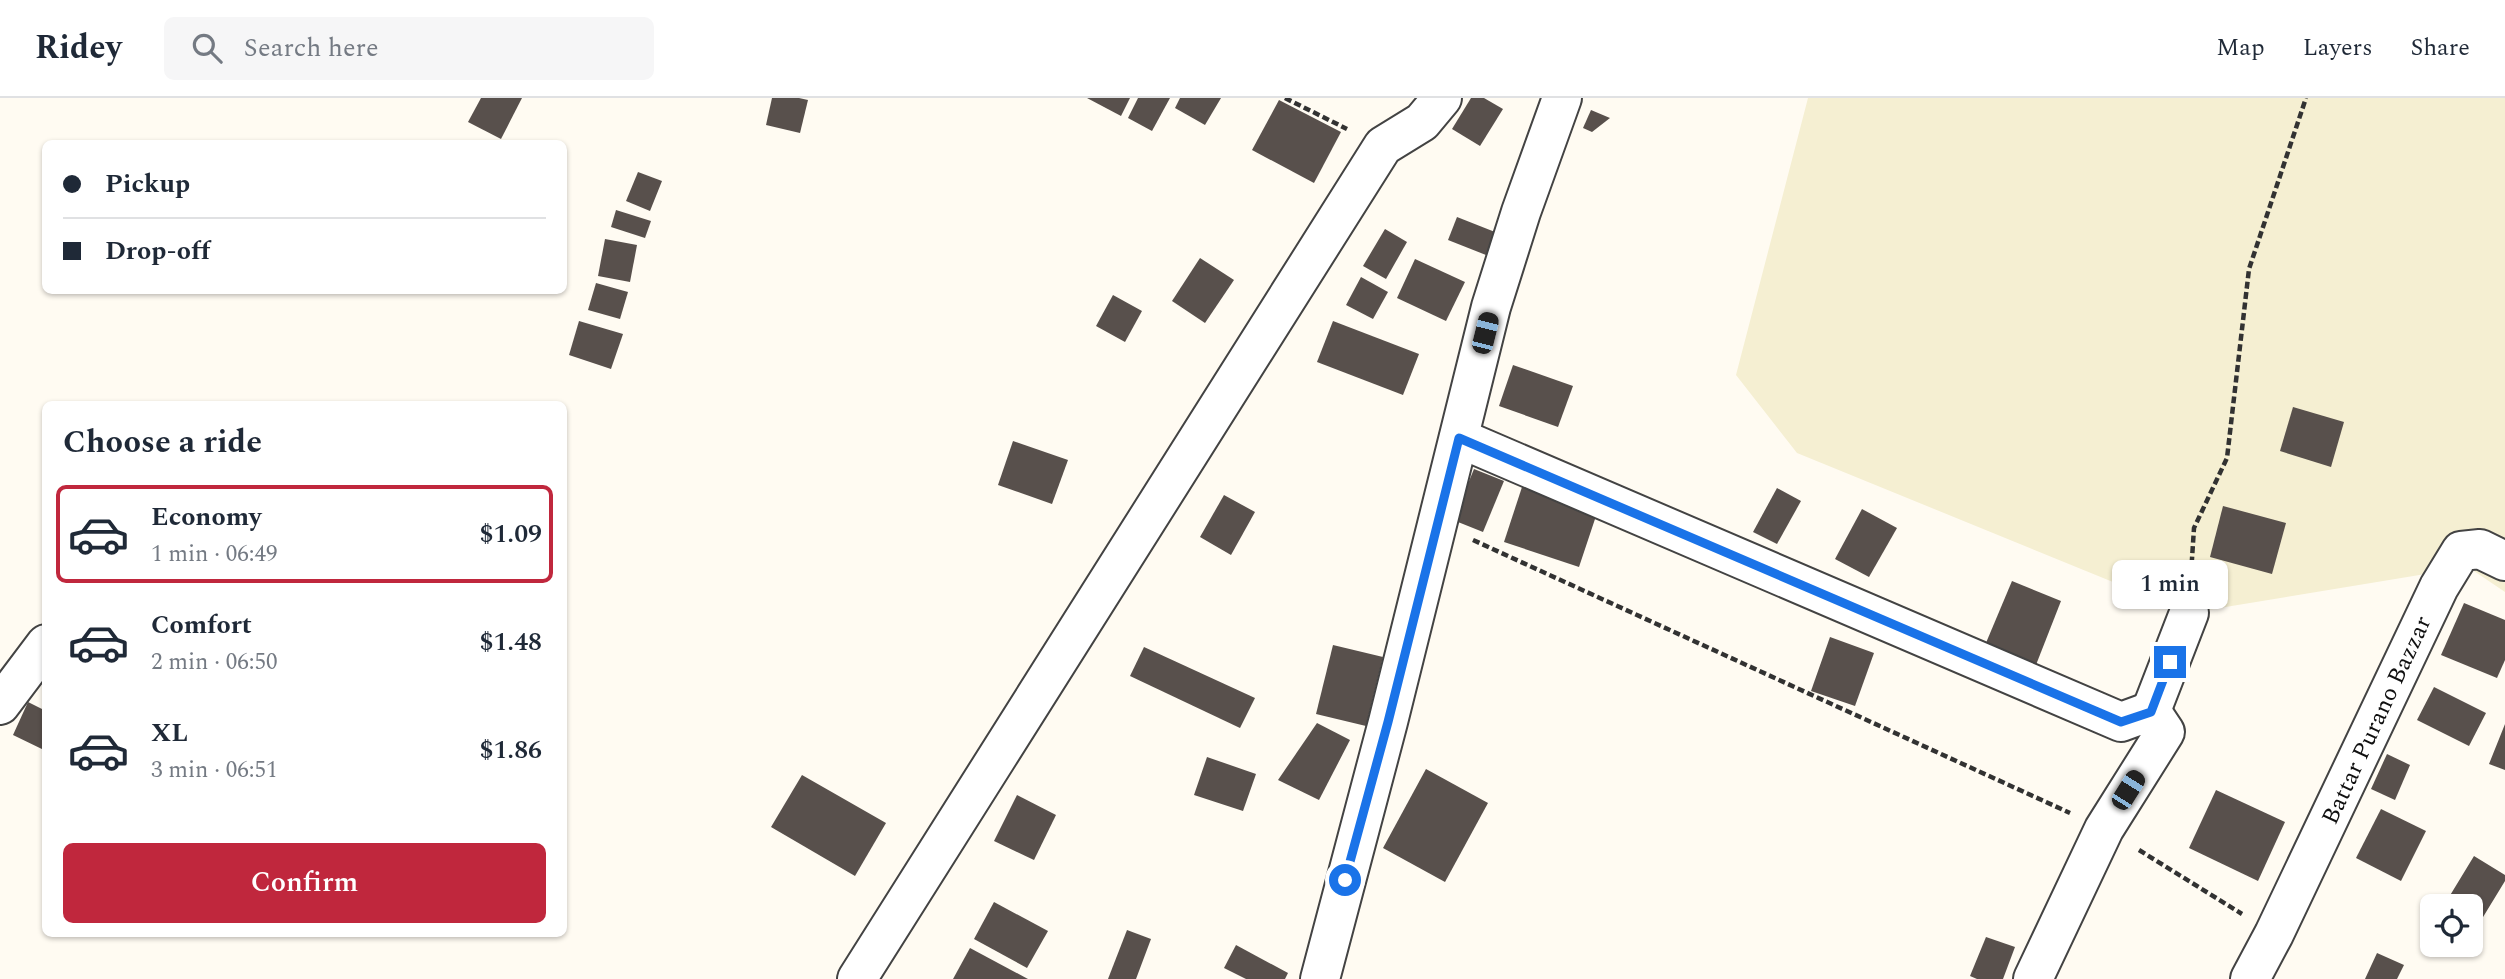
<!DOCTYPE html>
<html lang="en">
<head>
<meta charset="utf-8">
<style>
	body { margin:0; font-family:Spectral,serif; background:#f6f6f7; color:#1f2937; height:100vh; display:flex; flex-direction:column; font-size:26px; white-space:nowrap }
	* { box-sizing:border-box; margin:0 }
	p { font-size:23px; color:#747a83 }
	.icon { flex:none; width:38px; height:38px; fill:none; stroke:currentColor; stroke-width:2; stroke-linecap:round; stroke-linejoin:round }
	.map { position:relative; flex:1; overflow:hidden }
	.side { position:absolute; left:42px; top:303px; width:525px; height:536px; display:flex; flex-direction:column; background:#fff; border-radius:10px; box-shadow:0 2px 5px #0004 }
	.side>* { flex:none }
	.guide { position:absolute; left:42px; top:42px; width:525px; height:154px; border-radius:10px; box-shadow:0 2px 5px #0004; display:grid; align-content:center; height:154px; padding:0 21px; background:#fff }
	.fabs { position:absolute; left:2420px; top:796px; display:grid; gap:14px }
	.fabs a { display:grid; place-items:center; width:63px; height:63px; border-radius:10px; background:#fff; box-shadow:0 2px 5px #0004; font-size:35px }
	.end { position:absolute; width:32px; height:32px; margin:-16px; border:9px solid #1a73e8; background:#fff; box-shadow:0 0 0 4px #fff }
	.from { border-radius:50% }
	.bubble { position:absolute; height:49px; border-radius:10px; background:#fff; box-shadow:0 2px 5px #0004; font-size:23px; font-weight:600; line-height:49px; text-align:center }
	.car { position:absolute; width:21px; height:42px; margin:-21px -10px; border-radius:9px; box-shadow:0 0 5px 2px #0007; background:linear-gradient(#222 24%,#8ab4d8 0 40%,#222 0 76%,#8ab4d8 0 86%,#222 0) }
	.guide b { display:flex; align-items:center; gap:24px; height:66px; font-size:26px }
	.guide b+b { border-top:2px solid #e0e1e3 }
	.guide i { width:18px; height:18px; background:#1f2937 }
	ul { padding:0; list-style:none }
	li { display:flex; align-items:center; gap:21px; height:98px; margin:0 14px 10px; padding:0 7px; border:4px solid transparent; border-radius:10px }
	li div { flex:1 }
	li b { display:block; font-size:26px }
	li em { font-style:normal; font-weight:600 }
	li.active { border-color:#c0273d }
	li>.icon { width:63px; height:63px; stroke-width:1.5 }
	h2 { padding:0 21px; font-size:32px; line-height:84px }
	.primary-button { display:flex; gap:14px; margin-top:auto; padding:14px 21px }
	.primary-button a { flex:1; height:80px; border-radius:10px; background:#c0273d; color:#fff; font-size:28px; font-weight:600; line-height:80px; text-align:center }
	header { display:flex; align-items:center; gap:42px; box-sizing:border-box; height:98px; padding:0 35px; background:#fff; border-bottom:2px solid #e0e1e3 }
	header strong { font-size:33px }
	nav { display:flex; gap:38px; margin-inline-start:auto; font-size:24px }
	.search { width:490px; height:63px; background:#f6f6f7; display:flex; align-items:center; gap:18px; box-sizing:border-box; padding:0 24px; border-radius:10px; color:#747a83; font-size:26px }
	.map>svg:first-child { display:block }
</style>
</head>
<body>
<header>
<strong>Ridey</strong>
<div class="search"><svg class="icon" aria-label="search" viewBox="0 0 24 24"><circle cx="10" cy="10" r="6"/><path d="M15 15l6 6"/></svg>Search here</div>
<nav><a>Map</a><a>Layers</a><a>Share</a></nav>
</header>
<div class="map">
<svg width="2505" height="881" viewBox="0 0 2505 881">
	<rect width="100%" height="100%" fill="#fffbf2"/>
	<path fill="#f5efd2" d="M 1808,0 L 2505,0 L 2505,494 L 2468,469 L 2189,515 L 1797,355 L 1736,277 Z"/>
	<g fill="#58504c">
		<path d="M 481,0 L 522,0 L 501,41 L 468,24 Z"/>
		<path d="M 772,0 L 799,0 L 808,2 L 800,35 L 766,27 Z"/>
		<path d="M 1087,0 L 1130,0 L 1121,18 Z"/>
		<path d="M 1138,0 L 1170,0 L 1152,33 L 1128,20 Z"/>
		<path d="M 1180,0 L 1221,0 L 1205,27 L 1175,10 Z"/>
		<path d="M 1471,0 L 1484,0 L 1503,11 L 1480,48 L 1452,31 Z"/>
		<path d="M 1279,2 L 1341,34 L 1314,85 L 1252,52 Z"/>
		<path d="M 1591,12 L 1610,20 L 1592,34 L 1583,30 Z"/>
		<path d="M 638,74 L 662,83 L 650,113 L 626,103 Z"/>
		<path d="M 616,112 L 651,123 L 645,140 L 611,129 Z"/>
		<path d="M 1457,119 L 1495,134 L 1486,157 L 1448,142 Z"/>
		<path d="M 1385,131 L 1407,144 L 1386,181 L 1363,168 Z"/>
		<path d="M 605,141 L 637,147 L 630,184 L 598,178 Z"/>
		<path d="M 1200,160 L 1234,182 L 1205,225 L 1172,203 Z"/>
		<path d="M 1415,161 L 1465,184 L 1446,223 L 1397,200 Z"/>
		<path d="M 1361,179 L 1388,194 L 1373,221 L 1346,207 Z"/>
		<path d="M 596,185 L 628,194 L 620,221 L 588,212 Z"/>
		<path d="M 1113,197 L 1142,213 L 1125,244 L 1096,228 Z"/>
		<path d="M 579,223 L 623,236 L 611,271 L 569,257 Z"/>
		<path d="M 1333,223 L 1419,256 L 1403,297 L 1317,264 Z"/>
		<path d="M 1513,267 L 1573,288 L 1558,329 L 1499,308 Z"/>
		<path d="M 2293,309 L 2344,324 L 2331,369 L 2280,353 Z"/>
		<path d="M 1013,343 L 1068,362 L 1052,406 L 998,387 Z"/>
		<path d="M 1474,371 L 1504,383 L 1483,434 L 1453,422 Z"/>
		<path d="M 1522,389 L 1597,415 L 1579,469 L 1504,444 Z"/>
		<path d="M 1777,390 L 1801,403 L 1777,446 L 1753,434 Z"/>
		<path d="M 1224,397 L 1255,414 L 1231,457 L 1200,439 Z"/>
		<path d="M 2223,408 L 2286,425 L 2272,476 L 2210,459 Z"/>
		<path d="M 1862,411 L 1897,430 L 1869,479 L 1835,461 Z"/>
		<path d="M 2012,483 L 2061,503 L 2034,572 L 1983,552 Z"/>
		<path d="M 2464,505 L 2505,522 L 2505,562 L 2497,580 L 2441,557 Z"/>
		<path d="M 1830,539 L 1874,555 L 1855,608 L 1811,593 Z"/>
		<path d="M 1333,547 L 1383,559 L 1366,628 L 1316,616 Z"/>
		<path d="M 1144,549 L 1255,600 L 1240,630 L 1130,578 Z"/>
		<path d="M 2434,589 L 2486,615 L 2469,648 L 2417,622 Z"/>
		<path d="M 28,604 L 46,613 L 46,653 L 13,637 Z"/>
		<path d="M 1317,625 L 1350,642 L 1319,702 L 1278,682 Z"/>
		<path d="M 2505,626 L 2505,672 L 2489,666 Z"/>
		<path d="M 2387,656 L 2410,667 L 2395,702 L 2371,691 Z"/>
		<path d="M 1207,659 L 1256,676 L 1243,713 L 1194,697 Z"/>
		<path d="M 1426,671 L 1488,705 L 1445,784 L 1383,750 Z"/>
		<path d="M 802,677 L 886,725 L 855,778 L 771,729 Z"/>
		<path d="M 2216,692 L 2285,724 L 2258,783 L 2189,750 Z"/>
		<path d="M 1017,697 L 1056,717 L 1034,762 L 994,743 Z"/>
		<path d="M 2381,711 L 2426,733 L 2401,783 L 2356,760 Z"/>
		<path d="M 2474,758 L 2505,777 L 2505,783 L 2480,824 L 2471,819 L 2471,808 L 2453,808 L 2446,804 Z"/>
		<path d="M 994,804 L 1048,833 L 1027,870 L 974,841 Z"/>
		<path d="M 1127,832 L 1151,841 L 1136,881 L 1108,881 Z"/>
		<path d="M 1986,839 L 2015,849 L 2003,881 L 1977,881 L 1970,878 Z"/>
		<path d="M 1236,847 L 1288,875 L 1285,881 L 1246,881 L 1224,870 Z"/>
		<path d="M 970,850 L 1028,881 L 953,881 Z"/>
		<path d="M 2377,855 L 2404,867 L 2397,881 L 2365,881 Z"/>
	</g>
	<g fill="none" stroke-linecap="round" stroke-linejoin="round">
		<defs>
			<g id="minor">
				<path d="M 1459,340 L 2121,624 L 2151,613 L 2165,634 L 2104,731 L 2033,881"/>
				<path d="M 0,607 L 46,546"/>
				<path d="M 2151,613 L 2189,515"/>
				<path d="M 857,881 L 1383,48 L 1422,24 L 1442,0"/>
				<path d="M 1320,881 L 1388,624 L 1491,209 L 1521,114 L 1562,0"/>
				<path d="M 2250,881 L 2274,836 L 2439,489 L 2461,453 L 2480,451 L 2505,463"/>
			</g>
		</defs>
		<use href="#minor" stroke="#434343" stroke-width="42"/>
		<g stroke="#323232" stroke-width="4.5" stroke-dasharray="7 3.5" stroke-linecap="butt">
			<path d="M 1285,0 L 1347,31"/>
			<path d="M 1473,442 L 2070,715"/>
			<path d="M 2191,476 L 2194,430 L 2227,360 L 2249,171 L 2306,0"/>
			<path d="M 2139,752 L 2242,816"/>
		</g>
		<use href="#minor" stroke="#fff" stroke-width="38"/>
	</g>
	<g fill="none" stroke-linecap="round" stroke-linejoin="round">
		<path stroke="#1a73e8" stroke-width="9" d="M 1345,782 L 1388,624 L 1459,340 L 2121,624 L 2151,614 L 2170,564"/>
	</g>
	<g text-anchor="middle" stroke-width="7" stroke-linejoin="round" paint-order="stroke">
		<g font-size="24" fill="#101010" stroke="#fff">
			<text transform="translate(2376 622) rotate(-65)" y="8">Battar Purano Bazzar</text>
		</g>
	</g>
</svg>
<div class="fabs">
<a><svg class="icon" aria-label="locate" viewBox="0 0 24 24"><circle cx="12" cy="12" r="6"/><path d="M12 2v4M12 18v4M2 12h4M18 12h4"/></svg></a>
</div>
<i class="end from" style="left:1345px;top:782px"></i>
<i class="end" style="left:2170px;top:564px"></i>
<div class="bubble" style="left:2112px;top:462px;width:116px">1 min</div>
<i class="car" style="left:1485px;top:235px;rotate:14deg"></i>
<i class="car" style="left:2128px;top:692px;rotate:32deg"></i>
<div class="guide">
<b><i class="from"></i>Pickup</b>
<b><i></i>Drop-off</b>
</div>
<section class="side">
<h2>Choose a ride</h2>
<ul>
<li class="active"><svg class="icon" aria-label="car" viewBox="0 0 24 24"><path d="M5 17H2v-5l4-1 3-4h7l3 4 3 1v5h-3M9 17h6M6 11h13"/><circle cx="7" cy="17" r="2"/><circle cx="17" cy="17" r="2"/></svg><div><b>Economy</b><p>1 min · 06:49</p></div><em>$1.09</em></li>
<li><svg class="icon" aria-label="car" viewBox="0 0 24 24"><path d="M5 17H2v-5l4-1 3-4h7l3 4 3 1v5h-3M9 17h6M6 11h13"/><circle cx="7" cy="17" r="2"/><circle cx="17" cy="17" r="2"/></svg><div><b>Comfort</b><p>2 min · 06:50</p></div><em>$1.48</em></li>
<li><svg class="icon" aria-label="car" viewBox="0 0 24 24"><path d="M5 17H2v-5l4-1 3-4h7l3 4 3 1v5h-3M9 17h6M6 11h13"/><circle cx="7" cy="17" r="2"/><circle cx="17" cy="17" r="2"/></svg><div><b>XL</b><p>3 min · 06:51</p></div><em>$1.86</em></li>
</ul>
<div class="primary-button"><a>Confirm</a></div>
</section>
</div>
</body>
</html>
